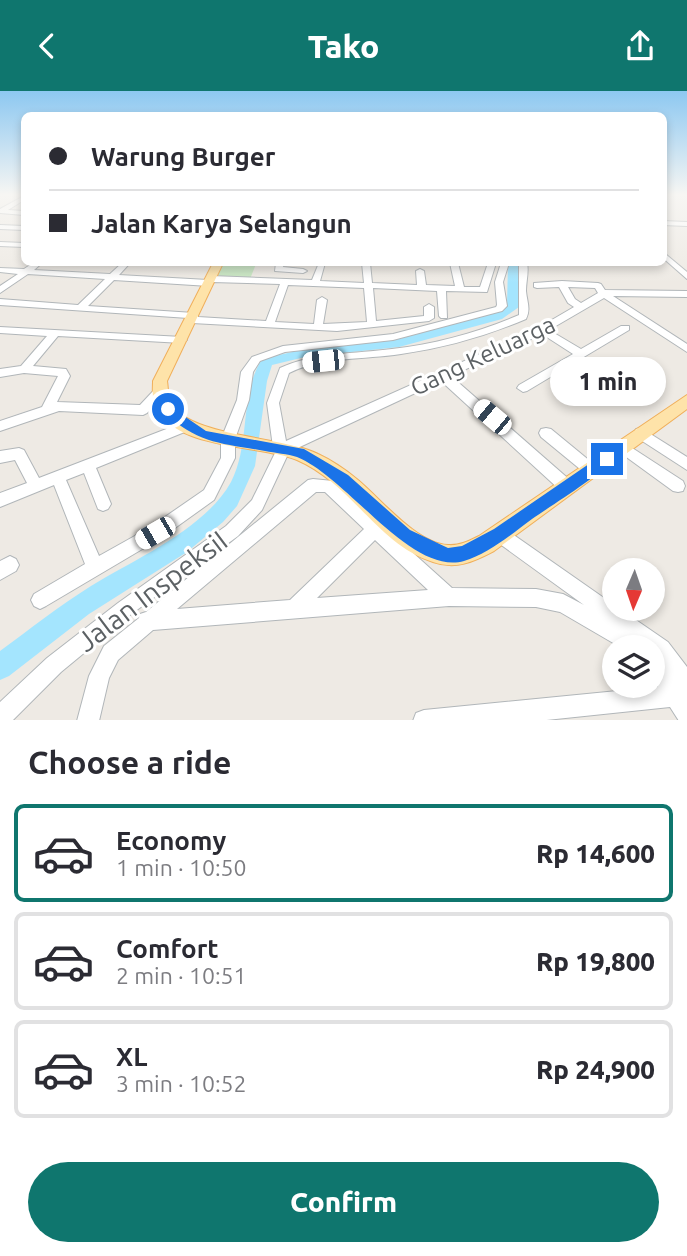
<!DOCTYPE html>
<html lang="en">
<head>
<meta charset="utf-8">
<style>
	body { margin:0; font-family:Ubuntu,sans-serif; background:#f7f7f7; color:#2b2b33; height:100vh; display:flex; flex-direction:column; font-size:26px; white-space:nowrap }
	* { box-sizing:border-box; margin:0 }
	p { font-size:23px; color:#7c7c81 }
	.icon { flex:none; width:38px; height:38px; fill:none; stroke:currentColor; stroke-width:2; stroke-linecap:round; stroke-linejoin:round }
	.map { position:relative; height:629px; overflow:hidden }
	.details { display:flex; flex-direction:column; background:#fff; flex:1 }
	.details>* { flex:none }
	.top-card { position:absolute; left:21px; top:21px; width:646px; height:154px; border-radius:10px; box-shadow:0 4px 10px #0003; display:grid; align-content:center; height:154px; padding:0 28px; background:#fff }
	.needle { width:46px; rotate:182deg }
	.fabs { position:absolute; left:602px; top:467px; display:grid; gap:14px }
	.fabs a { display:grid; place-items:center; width:63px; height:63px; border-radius:50%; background:#fff; box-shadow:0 4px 10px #0003; font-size:35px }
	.end { position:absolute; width:32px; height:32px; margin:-16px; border:9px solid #1a73e8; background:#fff; box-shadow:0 0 0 4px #fff }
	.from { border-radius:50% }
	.bubble { position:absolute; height:49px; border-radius:24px; background:#fff; box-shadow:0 4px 10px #0003; font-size:23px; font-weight:800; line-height:49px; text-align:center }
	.car { position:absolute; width:21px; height:42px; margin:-21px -10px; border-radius:9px; box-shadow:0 0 5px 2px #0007; background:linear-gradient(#fff 24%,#345 0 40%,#fff 0 76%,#345 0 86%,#fff 0) }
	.top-card b { display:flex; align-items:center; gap:24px; height:66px; font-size:26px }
	.top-card b+b { border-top:2px solid #e1e1e2 }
	.top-card i { width:18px; height:18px; background:#2b2b33 }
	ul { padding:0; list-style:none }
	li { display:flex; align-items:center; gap:21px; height:98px; margin:0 14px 10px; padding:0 14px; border:4px solid #e1e1e2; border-radius:10px }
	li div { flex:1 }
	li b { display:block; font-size:26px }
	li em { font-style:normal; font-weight:800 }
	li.active { border-color:#0f766e }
	li>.icon { width:63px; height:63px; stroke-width:1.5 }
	h2 { padding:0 28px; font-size:32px; line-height:84px }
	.cta { display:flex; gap:14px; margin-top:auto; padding:14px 28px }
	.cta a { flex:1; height:80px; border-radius:42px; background:#0f766e; color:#fff; font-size:28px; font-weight:800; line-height:80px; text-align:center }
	header { display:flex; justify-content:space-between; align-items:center; height:91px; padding:0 28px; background:#0f766e; color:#fff; font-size:32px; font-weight:800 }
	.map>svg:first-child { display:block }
</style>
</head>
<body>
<header><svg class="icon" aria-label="back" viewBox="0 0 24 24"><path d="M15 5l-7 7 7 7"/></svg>Tako<svg class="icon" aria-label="share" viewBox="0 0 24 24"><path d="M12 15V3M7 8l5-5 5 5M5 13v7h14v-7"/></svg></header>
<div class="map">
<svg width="687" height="630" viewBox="0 0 687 630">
	<rect width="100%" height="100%" fill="#eeeae4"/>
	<path fill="#c7e6c1" d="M 221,172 L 266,172 L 256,173 L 250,188 L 214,187 Z"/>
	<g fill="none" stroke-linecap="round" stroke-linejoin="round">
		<path fill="#a4e5fe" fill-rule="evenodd" d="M 508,172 L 518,172 L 519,216 L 502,228 L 399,256 L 305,266 L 272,274 L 267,290 L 255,375 L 237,415 L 223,431 L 187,461 L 89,523 L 9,585 L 0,589 L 0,560 C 30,538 59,515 91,495 C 135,468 205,438 231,391 C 251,353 239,304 262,268 L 305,258 L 399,248 L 494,222 L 507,214 Z"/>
		<defs>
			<g id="minor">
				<path d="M 24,105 L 24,109 L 8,119 L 24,120 L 24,124 L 0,122 L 0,118 Z"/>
				<path d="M 663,130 L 687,131 L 687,135 L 663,134 Z"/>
				<path d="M 0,134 L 24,135 L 24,139 L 0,138 Z"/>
				<path d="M 0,151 L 24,152 L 24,156 L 0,155 Z"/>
				<path d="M 663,161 L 687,181 L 687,188 L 663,167 Z"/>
				<path d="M 33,172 L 42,172 L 34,179 L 110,183 L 122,172 L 130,172 L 119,184 L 208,189 L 208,186 L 211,185 L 312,189 L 319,172 L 325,172 L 320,190 L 364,192 L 362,172 L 370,172 L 372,192 L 417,194 L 416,180 L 420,178 L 424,180 L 426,194 L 455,195 L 450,172 L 458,172 L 464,196 L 480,196 L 488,172 L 496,172 L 487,201 L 446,200 L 447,227 L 441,227 L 439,225 L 437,200 L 373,197 L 376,230 L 424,225 L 424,216 L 429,213 L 434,216 L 434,227 L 429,230 L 337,240 L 192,232 L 189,231 L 188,227 L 0,214 L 0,208 L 78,214 L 105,188 L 28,183 L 0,202 L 0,195 L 18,183 L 0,181 L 0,177 L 24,178 ZM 114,189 L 209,195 L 212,194 L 212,191 L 280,193 L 266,230 L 198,226 L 197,223 L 194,222 L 88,215 ZM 288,194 L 364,197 L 367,231 L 323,233 L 327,209 L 322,206 L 317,209 L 314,233 L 275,231 Z"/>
				<path d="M 276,172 L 284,172 L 283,176 L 303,178 L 307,180 L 303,182 L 275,180 Z"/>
				<path d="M 501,172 L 509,172 L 503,191 L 507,215 L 502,220 L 393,249 L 285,261 L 260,270 L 253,281 L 249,309 L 235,348 L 235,367 L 214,409 L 161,447 L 46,515 L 40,518 L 34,515 L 31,509 L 34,503 L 85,473 L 54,394 L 0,416 L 0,402 L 27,392 L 15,369 L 0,372 L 0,360 L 19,357 L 24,359 L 39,387 L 182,332 L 192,332 L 193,335 L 192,338 L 96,377 L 111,413 L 108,418 L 103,420 L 98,418 L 84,382 L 66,389 L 99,465 L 149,437 L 204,399 L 221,367 L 221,348 L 237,309 L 241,281 L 252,266 L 283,255 L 393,243 L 496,216 L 497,214 L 495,191 Z"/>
				<path d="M 519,172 L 527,172 C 529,181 526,190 526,200 C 527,211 531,218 526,228 C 486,245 444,257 401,263 C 364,269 323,265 289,282 L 279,312 L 286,350 L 538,237 L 574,216 L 568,212 L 559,196 L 537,197 L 534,196 L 534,192 L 562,190 L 598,192 L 601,193 L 605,199 L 687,200 L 687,206 L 613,205 L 687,253 L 687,261 L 604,207 L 549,239 L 581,258 L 621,235 L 629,235 L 629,239 L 527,300 L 523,301 L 517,297 L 519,294 L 573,263 L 542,243 L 451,285 L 571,390 L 573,395 L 571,400 L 566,401 L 561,400 L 441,290 L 289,361 L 262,419 L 238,445 L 130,524 L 61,581 L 12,630 L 0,630 L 0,611 L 47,567 L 118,512 L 226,435 L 252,409 L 276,360 L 273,356 L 267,312 L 280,277 C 315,261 355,263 392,258 C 436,253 479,241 519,224 ZM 568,196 L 595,197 L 598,202 L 581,212 L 575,208 Z"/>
				<path d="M 0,236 L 182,246 L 187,249 L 182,252 L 58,245 L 33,275 L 66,278 L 70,285 L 57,311 L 140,314 L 155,298 L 163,298 L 165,301 L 147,322 L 143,324 L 59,320 L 0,340 L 0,330 L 42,316 L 58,285 L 24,282 L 0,286 L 0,278 L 21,275 L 47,245 L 0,242 Z"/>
				<path d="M 546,337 L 551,338 L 596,375 L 598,379 L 596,383 L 591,385 L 586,383 L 541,346 L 539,342 L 541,338 Z"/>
				<path d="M 641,337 L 687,366 L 687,379 L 636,346 L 634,342 L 636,338 Z"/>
				<path d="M 623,351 L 683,390 L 685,395 L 683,400 L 678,401 L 673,400 L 618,360 L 616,356 L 618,352 Z"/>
				<path d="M 313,388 L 333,390 L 452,497 L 536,498 L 563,503 L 584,514 L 493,448 L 491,443 L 493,438 L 499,435 L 505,438 L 614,514 L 614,518 L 620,518 L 668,551 L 687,576 L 687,630 L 679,630 L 670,616 L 537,630 L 413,630 L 416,622 L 424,619 L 658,596 L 653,589 L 653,556 L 620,556 L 560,521 L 536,516 L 449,515 L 153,539 L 118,569 L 109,587 L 99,630 L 77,630 L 89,585 L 104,555 L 139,527 L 140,523 L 146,521 L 308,389 ZM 316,401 L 325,401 L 364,438 L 290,509 L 177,518 ZM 375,449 L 428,499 L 317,507 Z"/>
				<path d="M 10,465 L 16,468 L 19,474 L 16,480 L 0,489 L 0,470 Z"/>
			</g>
			<path id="major" d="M 213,172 L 223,172 L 167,290 C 168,296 168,305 170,311 C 187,346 283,345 318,363 C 333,370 346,379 358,389 C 382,409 416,452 448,454 C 459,455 469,450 479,445 L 687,304 L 687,318 L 494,460 C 473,471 456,479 433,471 C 378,454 351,392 297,369 C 259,353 170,360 154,311 C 152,305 153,296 153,290 Z"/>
		</defs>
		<use href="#minor" stroke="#b1b6b9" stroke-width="2"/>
		<use href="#major" stroke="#f0af5b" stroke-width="2"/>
		<use href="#minor" fill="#fff" fill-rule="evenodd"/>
		<use href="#major" fill="#fee3a9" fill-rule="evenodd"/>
	</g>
	<linearGradient id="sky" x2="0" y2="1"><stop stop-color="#8dc8f1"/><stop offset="0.54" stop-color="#f7f6f3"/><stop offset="1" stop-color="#f7f6f3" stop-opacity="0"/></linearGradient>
	<rect width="687" height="192" fill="url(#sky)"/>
	<path fill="#1a73e8" d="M 168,314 L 206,340 L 304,358 L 348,384 L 410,439 L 448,457 L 462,455 L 494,438 L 602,364 L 611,364 L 613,368 C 604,382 549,416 532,428 C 512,443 488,463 464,470 C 411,485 347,386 297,366 C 288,363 275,362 265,360 C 221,352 198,353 164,321 L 162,318 Z"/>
	<g text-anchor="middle" stroke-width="6" stroke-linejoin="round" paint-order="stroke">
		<g font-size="24" fill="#5c6164" stroke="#fff">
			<text transform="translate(483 265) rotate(-25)" y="8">Gang Keluarga</text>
		</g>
		<g font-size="28" fill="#5c6164" stroke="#fff">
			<text transform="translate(152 500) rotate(-37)" y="10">Jalan InspeksiI</text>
		</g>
	</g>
</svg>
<div class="fabs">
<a><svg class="needle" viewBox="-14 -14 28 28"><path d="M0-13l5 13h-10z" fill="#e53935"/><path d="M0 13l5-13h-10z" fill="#7c7c81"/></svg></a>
<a><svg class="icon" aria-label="layers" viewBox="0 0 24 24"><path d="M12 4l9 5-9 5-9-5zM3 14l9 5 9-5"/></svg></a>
</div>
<i class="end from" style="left:168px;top:318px"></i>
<i class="end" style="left:607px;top:368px"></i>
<div class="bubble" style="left:550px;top:266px;width:116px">1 min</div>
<i class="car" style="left:323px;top:270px;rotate:264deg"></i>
<i class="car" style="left:492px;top:326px;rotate:310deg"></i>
<i class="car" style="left:155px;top:442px;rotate:240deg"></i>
<div class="top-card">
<b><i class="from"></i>Warung Burger</b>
<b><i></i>Jalan Karya Selangun</b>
</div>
</div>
<section class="details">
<h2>Choose a ride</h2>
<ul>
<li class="active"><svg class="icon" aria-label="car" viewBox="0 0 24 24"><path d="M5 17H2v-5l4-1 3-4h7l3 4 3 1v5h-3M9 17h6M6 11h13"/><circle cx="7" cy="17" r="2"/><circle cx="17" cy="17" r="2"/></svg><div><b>Economy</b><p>1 min · 10:50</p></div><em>Rp 14,600</em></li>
<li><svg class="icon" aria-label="car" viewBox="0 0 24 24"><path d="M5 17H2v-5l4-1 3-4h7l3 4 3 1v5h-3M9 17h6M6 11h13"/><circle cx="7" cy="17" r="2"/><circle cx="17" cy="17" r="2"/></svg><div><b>Comfort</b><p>2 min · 10:51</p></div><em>Rp 19,800</em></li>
<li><svg class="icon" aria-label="car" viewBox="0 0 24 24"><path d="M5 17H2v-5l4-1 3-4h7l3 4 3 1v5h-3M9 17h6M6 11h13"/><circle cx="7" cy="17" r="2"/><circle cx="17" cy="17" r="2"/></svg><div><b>XL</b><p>3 min · 10:52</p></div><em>Rp 24,900</em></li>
</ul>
<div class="cta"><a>Confirm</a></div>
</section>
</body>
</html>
